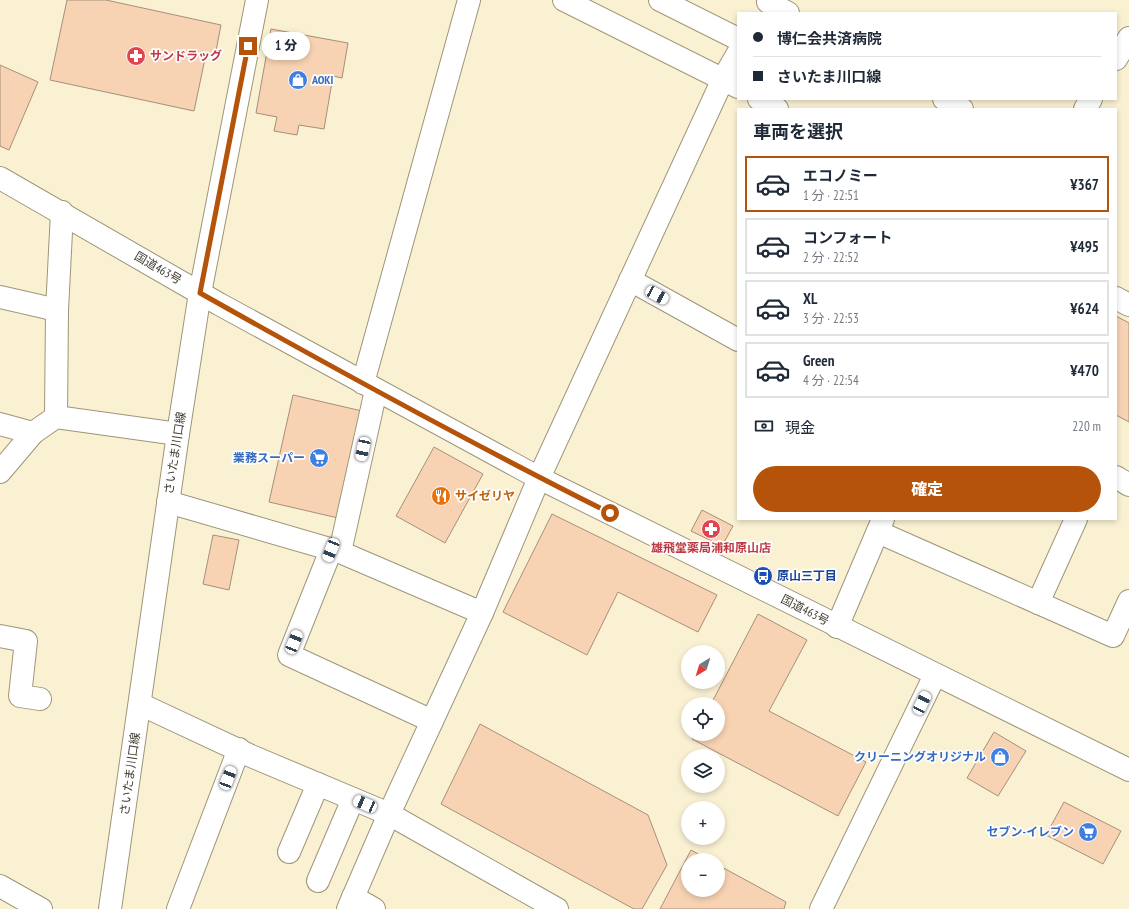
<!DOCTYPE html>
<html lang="ja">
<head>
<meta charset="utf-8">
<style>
	body { margin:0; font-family:"PT Sans Narrow","Noto Sans JP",sans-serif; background:#f2f2f3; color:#1f2937; height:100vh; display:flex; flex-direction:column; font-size:15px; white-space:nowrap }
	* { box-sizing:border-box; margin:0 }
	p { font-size:13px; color:#747a83 }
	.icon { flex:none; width:22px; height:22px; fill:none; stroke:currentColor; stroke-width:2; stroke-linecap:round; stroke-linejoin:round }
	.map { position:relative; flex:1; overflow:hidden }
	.panel { position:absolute; left:737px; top:108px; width:380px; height:412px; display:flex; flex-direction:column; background:#fff; border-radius:0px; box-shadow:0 2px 6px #0003 }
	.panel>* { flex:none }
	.hud { position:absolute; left:737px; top:12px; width:380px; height:88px; border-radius:0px; box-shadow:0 2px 6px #0003; display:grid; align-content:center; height:88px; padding:0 16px; background:#fff }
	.needle { width:26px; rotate:218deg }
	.buttons { position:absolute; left:681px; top:645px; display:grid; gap:8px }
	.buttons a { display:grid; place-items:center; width:44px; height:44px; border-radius:50%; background:#fff; box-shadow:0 2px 6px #0003; font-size:20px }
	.end { position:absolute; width:18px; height:18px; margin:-9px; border:5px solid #b45309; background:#fff; box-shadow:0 0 0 2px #fff }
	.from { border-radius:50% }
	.bubble { position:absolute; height:28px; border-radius:14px; background:#fff; box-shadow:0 2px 6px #0003; font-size:13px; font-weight:800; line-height:28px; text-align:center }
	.car { position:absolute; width:12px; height:24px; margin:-12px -6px; border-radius:5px; box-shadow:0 0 3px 1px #0007; background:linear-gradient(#fff 24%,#345 0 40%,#fff 0 76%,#345 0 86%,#fff 0) }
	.hud b { display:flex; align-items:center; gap:14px; height:38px; font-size:15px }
	.hud b+b { border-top:1px solid #e0e1e3 }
	.hud i { width:10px; height:10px; background:#1f2937 }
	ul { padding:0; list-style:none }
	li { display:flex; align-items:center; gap:12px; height:56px; margin:0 8px 6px; padding:0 8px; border:2px solid #e0e1e3; border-radius:0px }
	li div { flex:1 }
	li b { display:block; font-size:15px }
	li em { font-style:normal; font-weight:800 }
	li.selected { border-color:#b45309 }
	li>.icon { width:36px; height:36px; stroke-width:1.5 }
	h2 { padding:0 16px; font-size:18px; line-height:48px }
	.pay { display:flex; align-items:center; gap:10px; height:44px; padding:0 16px; font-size:15px }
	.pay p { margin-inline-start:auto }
	.cta { display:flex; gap:8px; margin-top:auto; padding:8px 16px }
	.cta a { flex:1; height:46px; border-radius:24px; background:#b45309; color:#fff; font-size:16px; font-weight:800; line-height:46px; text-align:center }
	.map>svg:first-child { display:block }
</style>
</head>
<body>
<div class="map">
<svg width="1129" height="909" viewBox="0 0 1129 909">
	<rect width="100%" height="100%" fill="#faf1d3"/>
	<g fill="#f8d3b3" stroke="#a68f7a">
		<path d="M 67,0 L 106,0 L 221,25 L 215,56 L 206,54 L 194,111 L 50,80 Z"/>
		<path d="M 271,29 L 348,43 L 342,78 L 333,76 L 324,129 L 299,125 L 297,135 L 274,131 L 277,117 L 256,113 Z"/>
		<path d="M 0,65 L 38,82 L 9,150 L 0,146 Z"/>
		<path d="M 1116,316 L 1129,323 L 1129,422 L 1116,415 Z"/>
		<path d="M 293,395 L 362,411 L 338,518 L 269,502 Z"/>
		<path d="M 434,447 L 483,474 L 445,543 L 396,516 Z"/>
		<path d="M 702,510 L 733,526 L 722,546 L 691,531 Z"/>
		<path d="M 552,514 L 717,595 L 698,632 L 618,592 L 587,655 L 503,612 Z"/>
		<path d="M 213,535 L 239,540 L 229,590 L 203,584 Z"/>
		<path d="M 758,614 L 807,640 L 769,711 L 866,762 L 838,816 L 692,739 L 695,734 L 718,734 L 718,704 L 711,704 Z"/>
		<path d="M 480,724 L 648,815 L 667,865 L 642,909 L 634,909 L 441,804 Z"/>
		<path d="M 994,732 L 1026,751 L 998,796 L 967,778 Z"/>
		<path d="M 1064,802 L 1121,831 L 1103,864 L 1046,835 Z"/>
		<path d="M 691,850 L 709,860 L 688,860 L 688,890 L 718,890 L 718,865 L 786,902 L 784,909 L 660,909 Z"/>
	</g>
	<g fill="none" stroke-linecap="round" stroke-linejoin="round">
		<defs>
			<g id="minor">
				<path d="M 564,0 L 738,87"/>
				<path d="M 660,0 L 738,39"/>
				<path d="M 768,2 L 788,13"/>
				<path d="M 1116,59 L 1129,38"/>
				<path d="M 759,99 L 777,109"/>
				<path d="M 944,99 L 962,109"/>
				<path d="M 1085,109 L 1091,99"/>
				<path d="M 630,280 L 738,340"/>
				<path d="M 0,297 L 57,310"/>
				<path d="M 1116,298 L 1129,305"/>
				<path d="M 363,383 L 469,0"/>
				<path d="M 56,417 L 57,310 L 62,212"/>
				<path d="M 0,424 L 33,433"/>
				<path d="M 0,472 L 33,433 L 56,417 L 178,434"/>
				<path d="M 1116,477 L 1129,485"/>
				<path d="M 168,502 L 340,552 L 482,613"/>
				<path d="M 878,532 L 1113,636 L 1129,601"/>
				<path d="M 331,550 L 289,655 L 432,721"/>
				<path d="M 340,552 L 376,390"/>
				<path d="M 1038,603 L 1076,519"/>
				<path d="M 837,627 L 883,519"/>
				<path d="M 0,636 L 26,641 L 20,696 L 40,699"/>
				<path d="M 140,704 L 251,756 L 389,814 L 557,909"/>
				<path d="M 289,852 L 318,784"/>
				<path d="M 318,881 L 353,799"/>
				<path d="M 353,897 L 374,909"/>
				<path d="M 178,909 L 239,749"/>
				<path d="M 348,909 L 389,814 L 482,613 L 539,478 L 723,79 L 738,53"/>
				<path d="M 821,909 L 935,675"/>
			</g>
			<path id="major" d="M 110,909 L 178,434 L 200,293 L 257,0"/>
			<g id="highway">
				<path d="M 0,178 L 219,304 L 539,478 L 1129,770"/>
				<path d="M 0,886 L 41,909"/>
			</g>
		</defs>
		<use href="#minor" stroke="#9e9579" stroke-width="24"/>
		<use href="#major" stroke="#9e9579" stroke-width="24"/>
		<use href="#highway" stroke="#9e9579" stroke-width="24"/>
		<use href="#minor" stroke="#fff" stroke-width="22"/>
		<use href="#major" stroke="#fff" stroke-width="22"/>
		<use href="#highway" stroke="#fff" stroke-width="22"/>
	</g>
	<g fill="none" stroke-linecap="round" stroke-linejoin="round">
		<path stroke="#b45309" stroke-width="5" d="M 248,46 L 200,293 C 335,369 472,444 610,513"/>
	</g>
	<defs>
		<symbol id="pharmacy-disc" viewBox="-11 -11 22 22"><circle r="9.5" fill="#e0444e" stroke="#fefefe"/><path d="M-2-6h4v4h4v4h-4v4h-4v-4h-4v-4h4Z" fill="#fff"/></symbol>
		<symbol id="shop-disc" viewBox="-11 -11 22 22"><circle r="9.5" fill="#3f7fe0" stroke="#fefefe"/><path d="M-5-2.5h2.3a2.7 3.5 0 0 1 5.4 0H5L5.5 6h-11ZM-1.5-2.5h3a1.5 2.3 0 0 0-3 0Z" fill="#fff"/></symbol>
		<symbol id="supermarket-disc" viewBox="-11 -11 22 22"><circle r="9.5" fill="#3f7fe0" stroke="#fefefe"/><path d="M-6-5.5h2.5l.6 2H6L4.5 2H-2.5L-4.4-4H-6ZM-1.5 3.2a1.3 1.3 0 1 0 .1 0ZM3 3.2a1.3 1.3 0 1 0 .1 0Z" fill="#fff"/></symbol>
		<symbol id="restaurant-disc" viewBox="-11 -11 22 22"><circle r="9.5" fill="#e8710a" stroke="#fefefe"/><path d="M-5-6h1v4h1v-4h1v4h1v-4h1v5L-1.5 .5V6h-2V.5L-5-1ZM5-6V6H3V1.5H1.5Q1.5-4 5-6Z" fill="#fff"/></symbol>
		<symbol id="bus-disc" viewBox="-11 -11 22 22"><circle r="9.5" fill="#1a4fb4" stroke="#fefefe"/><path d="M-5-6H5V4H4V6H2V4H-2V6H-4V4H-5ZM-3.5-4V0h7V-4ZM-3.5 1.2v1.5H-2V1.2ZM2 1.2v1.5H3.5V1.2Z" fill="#fff"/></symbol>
	</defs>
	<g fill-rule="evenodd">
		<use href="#pharmacy-disc" x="125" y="45" width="22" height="22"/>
		<use href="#shop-disc" x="287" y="69" width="22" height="22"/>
		<use href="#supermarket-disc" x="308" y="447" width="22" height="22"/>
		<use href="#restaurant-disc" x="430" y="485" width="22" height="22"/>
		<use href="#pharmacy-disc" x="700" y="518" width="22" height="22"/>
		<use href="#bus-disc" x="752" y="565" width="22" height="22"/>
		<use href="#shop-disc" x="989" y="746" width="22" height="22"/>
		<use href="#supermarket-disc" x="1077" y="821" width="22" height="22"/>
	</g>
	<g text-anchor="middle" stroke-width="3.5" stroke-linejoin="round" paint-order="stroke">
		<g font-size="12" font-weight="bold" fill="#be3a42" stroke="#fefefe" text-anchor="start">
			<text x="150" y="60">サンドラッグ</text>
			<text x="711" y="552" text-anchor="middle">雄飛堂薬局浦和原山店</text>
		</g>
		<g font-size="12" font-weight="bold" fill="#366cbe" stroke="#fefefe" text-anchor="end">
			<text x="312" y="84" text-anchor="start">AOKI</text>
			<text x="305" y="462">業務スーパー</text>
			<text x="986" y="761">クリーニングオリジナル</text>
			<text x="1074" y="836">セブン-イレブン</text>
		</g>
		<g font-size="12" fill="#403d31" stroke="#fefefe">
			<text transform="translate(158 268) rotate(30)" y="4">国道463号</text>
			<text transform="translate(175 453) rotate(-81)" y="4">さいたま川口線</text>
			<text transform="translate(805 610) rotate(27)" y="4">国道463号</text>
			<text transform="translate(130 774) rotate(-82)" y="4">さいたま川口線</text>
		</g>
		<g font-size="12" font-weight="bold" fill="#c56008" stroke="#fefefe" text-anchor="start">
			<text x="455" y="500">サイゼリヤ</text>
		</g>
		<g font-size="12" font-weight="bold" fill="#164399" stroke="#fefefe" text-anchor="start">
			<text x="777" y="580">原山三丁目</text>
		</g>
	</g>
</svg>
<div class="buttons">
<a><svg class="needle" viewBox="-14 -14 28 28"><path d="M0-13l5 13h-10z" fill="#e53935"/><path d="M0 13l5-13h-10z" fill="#747a83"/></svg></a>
<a><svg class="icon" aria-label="locate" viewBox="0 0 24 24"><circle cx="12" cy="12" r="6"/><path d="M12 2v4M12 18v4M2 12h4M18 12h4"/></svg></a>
<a><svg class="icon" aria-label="layers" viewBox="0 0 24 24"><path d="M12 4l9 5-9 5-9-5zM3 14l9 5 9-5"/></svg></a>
<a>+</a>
<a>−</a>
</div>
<i class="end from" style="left:610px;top:513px"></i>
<i class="end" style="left:248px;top:46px"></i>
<div class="bubble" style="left:262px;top:32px;width:48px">1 分</div>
<i class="car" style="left:657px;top:295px;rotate:119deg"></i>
<i class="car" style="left:363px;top:449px;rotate:192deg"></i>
<i class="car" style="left:331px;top:550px;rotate:202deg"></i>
<i class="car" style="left:294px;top:642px;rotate:22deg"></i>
<i class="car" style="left:922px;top:703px;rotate:26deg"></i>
<i class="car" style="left:228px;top:778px;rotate:21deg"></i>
<i class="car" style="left:365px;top:804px;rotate:293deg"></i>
<div class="hud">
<b><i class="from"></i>博仁会共済病院</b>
<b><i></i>さいたま川口線</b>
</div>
<section class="panel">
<h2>車両を選択</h2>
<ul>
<li class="selected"><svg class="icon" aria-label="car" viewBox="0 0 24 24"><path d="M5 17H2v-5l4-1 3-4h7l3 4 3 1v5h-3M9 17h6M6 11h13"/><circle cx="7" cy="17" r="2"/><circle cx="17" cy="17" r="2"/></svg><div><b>エコノミー</b><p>1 分 · 22:51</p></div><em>¥367</em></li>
<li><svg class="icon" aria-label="car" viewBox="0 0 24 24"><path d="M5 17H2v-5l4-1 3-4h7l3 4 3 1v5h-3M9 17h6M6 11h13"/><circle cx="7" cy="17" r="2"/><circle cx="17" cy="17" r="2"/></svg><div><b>コンフォート</b><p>2 分 · 22:52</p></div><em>¥495</em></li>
<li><svg class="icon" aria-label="car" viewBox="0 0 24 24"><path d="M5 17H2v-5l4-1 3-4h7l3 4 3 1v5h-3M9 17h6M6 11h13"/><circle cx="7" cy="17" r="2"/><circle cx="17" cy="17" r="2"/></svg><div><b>XL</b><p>3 分 · 22:53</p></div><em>¥624</em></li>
<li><svg class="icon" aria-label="car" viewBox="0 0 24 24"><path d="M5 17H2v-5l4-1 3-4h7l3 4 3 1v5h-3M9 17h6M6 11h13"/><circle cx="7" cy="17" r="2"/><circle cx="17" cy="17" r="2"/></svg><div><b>Green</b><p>4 分 · 22:54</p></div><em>¥470</em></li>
</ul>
<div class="pay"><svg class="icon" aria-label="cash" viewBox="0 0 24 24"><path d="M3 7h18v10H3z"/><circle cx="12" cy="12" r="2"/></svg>現金<p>220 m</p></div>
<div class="cta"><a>確定</a></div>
</section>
</div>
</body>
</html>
